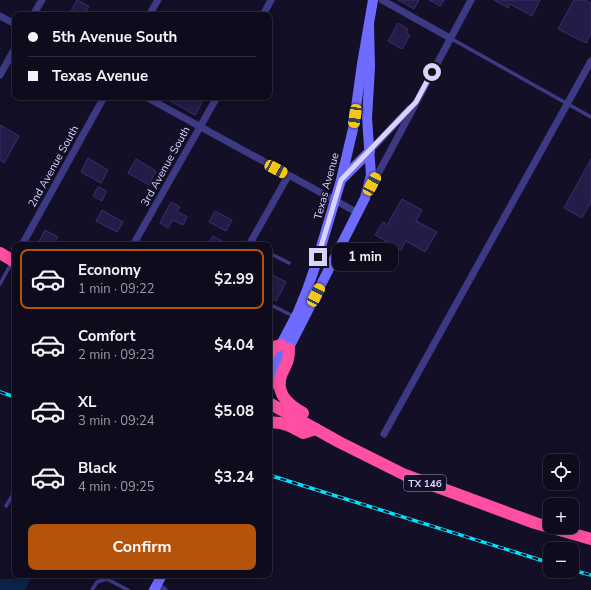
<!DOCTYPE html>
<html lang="en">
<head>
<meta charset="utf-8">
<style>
	body { margin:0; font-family:"Nunito Sans",sans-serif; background:#1c1929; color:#f1f3f6; height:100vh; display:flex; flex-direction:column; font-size:15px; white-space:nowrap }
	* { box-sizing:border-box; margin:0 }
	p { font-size:13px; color:#9b9ba3 }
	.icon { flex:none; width:22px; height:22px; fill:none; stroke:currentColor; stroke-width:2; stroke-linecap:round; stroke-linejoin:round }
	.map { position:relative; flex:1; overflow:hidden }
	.sheet { position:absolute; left:12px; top:242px; width:260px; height:336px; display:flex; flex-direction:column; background:#0e0b1c; border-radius:8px; box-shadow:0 2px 10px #0003,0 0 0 1px #2e2b3b }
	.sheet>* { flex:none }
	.hud { position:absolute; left:12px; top:12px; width:260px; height:88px; border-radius:8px; box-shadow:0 2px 10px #0003,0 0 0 1px #2e2b3b; display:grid; align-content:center; height:88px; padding:0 16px; background:#0e0b1c }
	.tools { position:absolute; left:543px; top:454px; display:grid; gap:8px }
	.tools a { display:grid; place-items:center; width:36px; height:36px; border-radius:8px; background:#0e0b1c; box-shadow:0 2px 10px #0003,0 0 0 1px #2e2b3b; font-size:20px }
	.end { position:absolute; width:18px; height:18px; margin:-9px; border:5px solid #d9d4ff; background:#111; box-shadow:0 0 0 2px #111 }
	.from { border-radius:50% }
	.bubble { position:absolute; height:28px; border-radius:8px; background:#0e0b1c; box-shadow:0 2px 10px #0003,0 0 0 1px #2e2b3b; font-size:13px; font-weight:700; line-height:28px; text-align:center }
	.car { position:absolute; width:12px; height:24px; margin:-12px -6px; border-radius:5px; box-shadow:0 0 3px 1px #0007; background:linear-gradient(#f5c518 24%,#345 0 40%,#f5c518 0 76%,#345 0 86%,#f5c518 0) }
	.hud b { display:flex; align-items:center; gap:14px; height:38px; font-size:15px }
	.hud b+b { border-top:1px solid #2e2b3b }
	.hud i { width:10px; height:10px; background:#f1f3f6 }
	ul { padding:7px 0 0; list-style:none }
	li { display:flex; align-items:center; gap:12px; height:60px; margin:0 8px 6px; padding:0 8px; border:2px solid transparent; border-radius:8px }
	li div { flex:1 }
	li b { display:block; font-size:15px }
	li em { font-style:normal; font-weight:700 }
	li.selected { border-color:#b45309 }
	li>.icon { width:36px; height:36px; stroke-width:1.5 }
	.button { display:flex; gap:8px; margin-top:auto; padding:8px 16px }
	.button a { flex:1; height:46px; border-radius:8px; background:#b45309; color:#fff; font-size:16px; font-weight:700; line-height:46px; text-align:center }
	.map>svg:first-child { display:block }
</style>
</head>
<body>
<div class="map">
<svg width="591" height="590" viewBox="0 0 591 590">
	<rect width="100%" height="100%" fill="#130f26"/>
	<path fill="#0c2248" d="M 31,578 L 25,590 L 0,590 L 0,579 Z"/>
	<g fill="#241b47" stroke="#3b2d73">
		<path d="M 77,0 L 89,6 L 84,15 L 69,15 Z"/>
		<path d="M 398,0 L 419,0 L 414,9 Z"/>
		<path d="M 429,0 L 444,0 L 440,6 Z"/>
		<path d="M 494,0 L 540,0 L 532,16 L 510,4 L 508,8 Z"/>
		<path d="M 574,0 L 585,0 L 591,3 L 591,33 L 586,43 L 558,29 Z"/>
		<path d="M 398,23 L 408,29 L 406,33 L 410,35 L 402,49 L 388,41 Z"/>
		<path d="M 163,97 L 205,97 L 195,115 Z"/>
		<path d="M 0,125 L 19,136 L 4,163 L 0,160 Z"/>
		<path d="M 88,158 L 108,170 L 101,183 L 81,172 Z"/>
		<path d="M 136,159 L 156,171 L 149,185 L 128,173 Z"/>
		<path d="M 591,159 L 591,202 L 582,218 L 564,208 Z"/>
		<path d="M 98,187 L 107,191 L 102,201 L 93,196 Z"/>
		<path d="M 402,199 L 422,210 L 416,221 L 437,232 L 425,252 L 406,241 L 401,250 L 375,235 L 383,222 L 387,225 Z"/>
		<path d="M 171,202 L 180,207 L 177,211 L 187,217 L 183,225 L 173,220 L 168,228 L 160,223 Z"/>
		<path d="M 102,210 L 123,222 L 117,232 L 96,221 Z"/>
		<path d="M 215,211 L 232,220 L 226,231 L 209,222 Z"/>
		<path d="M 45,230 L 58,237 L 53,245 L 37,245 Z"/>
		<path d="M 213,236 L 229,245 L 208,245 Z"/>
		<path d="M 269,274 L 271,275 L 271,274 L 286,282 L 276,301 L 269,297 Z"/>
	</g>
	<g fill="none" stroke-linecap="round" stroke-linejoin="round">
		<g stroke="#3d3a85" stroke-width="3.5">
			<path d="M 450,38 L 591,117"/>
			<path d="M 269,253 L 289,263"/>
			<path d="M 0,284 L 12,262"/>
			<path d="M 269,304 L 295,317"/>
			<path d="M 6,506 L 15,491"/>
			<path d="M 92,590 L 97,582 L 107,579 L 128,590"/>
		</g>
		<g stroke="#3d3a85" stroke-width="7">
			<path d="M 382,0 L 450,38"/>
			<path d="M 33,15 L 42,0"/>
			<path d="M 149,15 L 158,0"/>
			<path d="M 263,15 L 271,0"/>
			<path d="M 0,16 L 15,24"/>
			<path d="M 0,75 L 15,48"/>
			<path d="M 146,97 L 358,213"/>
			<path d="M 370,151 L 409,109"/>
			<path d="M 371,187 L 471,0"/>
			<path d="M 22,245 L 104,97"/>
			<path d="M 133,245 L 217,97"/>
			<path d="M 249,245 L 288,176"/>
			<path d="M 384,434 L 591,61"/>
			<path d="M 157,586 L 164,590"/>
		</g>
		<g stroke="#6f6bff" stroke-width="10">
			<path d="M 342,179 L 370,151"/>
			<path d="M 269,367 L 298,312 L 307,290 L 315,267 L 341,180 L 353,129 L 362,64 L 373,0"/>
			<path d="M 269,387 L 365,198 L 371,175 L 367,118 L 370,67 L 369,25"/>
			<path d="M 154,590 L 162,575"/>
		</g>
		<g stroke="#ff4fa3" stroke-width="12">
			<path d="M 0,253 L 15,262"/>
			<path d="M 289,349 C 289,360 287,363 282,373 C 274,392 287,404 303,413"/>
			<path d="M 269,355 L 273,347 L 281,345"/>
			<path d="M 269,403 L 339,442 L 405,475 L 535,523 L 591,539"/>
			<path d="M 269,423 C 282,421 292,427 303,433 L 316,429"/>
		</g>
		<defs>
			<g id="rail">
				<path d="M 0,392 L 15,397"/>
				<path d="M 269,475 L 550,563"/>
				<path d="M 572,570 L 591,575"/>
			</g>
		</defs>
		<use href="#rail" stroke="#00e5ff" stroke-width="3.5"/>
		<use href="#rail" stroke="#130f26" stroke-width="2" stroke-dasharray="6" stroke-linecap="butt"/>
	</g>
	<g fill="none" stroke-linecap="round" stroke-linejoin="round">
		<path stroke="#d9d4ff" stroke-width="5" d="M 318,257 L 341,180 L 416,102 L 432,72"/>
	</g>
	<g text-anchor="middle" stroke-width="3" stroke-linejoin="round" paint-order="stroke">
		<rect fill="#130f26" stroke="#9e99be" stroke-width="1" x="404" y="475" width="42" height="16" rx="3"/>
		<g font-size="10" font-weight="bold" fill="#d9d4ff">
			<text x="425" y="487">TX 146</text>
		</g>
		<g font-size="11" fill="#d9d4ff" stroke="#130f26">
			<text transform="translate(53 166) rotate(-61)" y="4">2nd Avenue South</text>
			<text transform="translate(165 166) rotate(-61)" y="4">3rd Avenue South</text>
			<text transform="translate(326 186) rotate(-75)" y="4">Texas Avenue</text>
		</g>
	</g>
</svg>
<div class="tools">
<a><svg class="icon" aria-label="locate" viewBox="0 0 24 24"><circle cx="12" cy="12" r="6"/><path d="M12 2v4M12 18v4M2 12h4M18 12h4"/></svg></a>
<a>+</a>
<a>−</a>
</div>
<i class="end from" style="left:432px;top:72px"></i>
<i class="end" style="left:318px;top:257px"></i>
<div class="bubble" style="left:332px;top:243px;width:66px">1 min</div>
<i class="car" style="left:355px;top:116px;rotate:188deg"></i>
<i class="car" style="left:276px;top:169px;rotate:118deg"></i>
<i class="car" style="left:372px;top:184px;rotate:28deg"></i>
<i class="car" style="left:316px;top:295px;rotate:27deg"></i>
<div class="hud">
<b><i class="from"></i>5th Avenue South</b>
<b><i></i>Texas Avenue</b>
</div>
<section class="sheet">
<ul>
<li class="selected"><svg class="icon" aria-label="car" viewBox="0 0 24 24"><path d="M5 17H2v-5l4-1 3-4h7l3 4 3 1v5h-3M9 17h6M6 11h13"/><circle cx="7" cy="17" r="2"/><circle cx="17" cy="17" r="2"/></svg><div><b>Economy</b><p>1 min · 09:22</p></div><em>$2.99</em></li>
<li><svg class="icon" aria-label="car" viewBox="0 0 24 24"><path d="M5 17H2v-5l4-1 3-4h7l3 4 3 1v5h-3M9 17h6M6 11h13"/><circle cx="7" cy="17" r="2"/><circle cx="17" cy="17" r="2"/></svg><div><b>Comfort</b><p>2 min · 09:23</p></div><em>$4.04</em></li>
<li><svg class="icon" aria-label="car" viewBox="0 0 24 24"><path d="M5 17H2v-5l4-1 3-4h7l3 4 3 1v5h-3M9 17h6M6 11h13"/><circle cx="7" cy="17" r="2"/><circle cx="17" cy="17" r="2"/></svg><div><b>XL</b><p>3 min · 09:24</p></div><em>$5.08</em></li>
<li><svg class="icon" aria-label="car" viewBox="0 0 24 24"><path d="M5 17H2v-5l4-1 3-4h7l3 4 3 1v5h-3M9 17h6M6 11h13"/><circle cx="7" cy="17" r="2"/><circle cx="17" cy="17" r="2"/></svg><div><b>Black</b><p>4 min · 09:25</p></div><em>$3.24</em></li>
</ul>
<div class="button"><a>Confirm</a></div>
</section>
</div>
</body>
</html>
